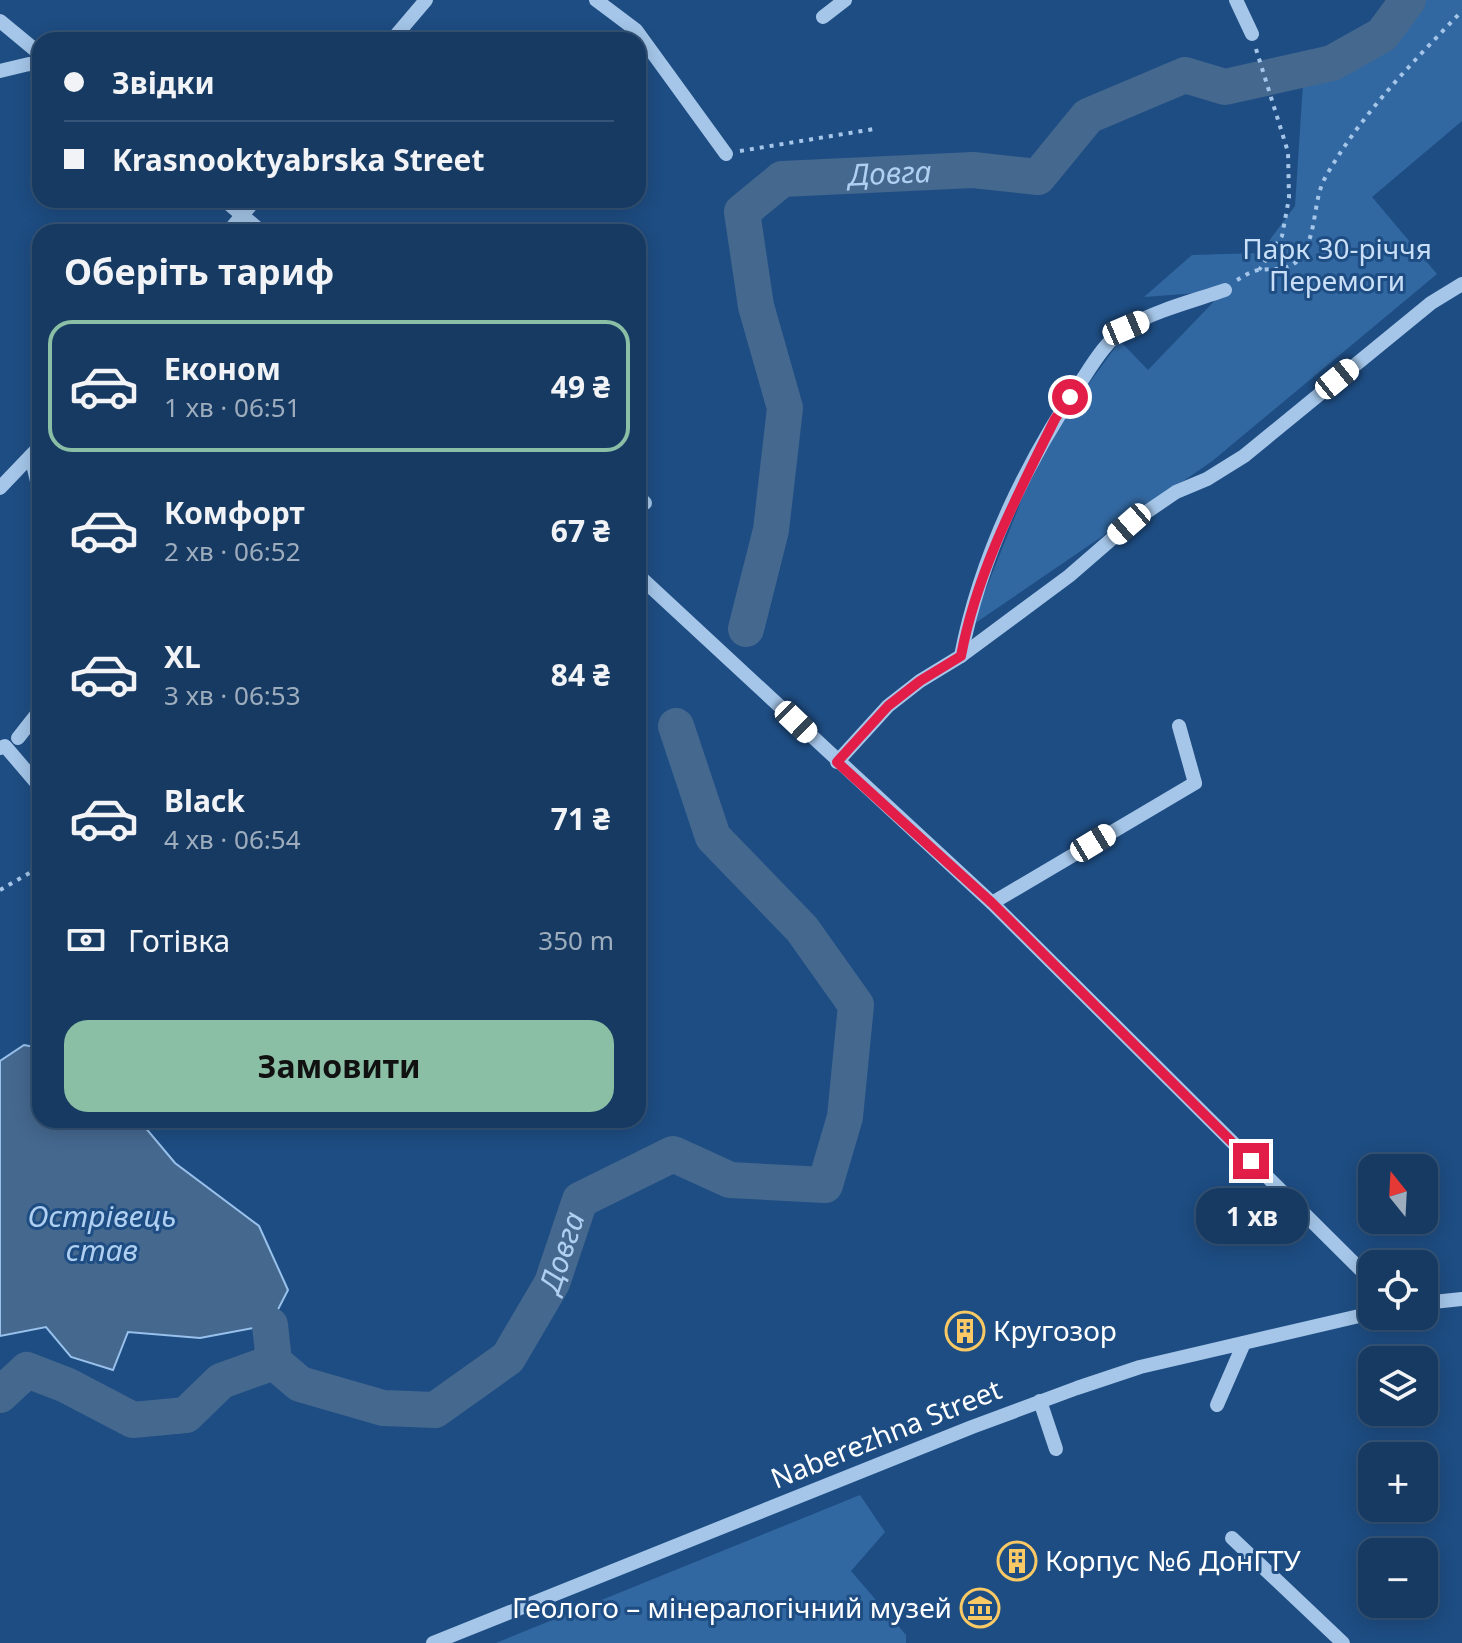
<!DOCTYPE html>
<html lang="uk">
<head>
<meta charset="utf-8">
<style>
	body { margin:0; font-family:"Noto Sans",sans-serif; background:#23456b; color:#f1f3f6; height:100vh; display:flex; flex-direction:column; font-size:30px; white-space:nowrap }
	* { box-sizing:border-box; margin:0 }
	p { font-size:26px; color:#9eadbe }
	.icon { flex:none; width:44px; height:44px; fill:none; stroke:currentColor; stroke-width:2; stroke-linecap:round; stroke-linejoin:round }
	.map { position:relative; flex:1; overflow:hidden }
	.drawer { position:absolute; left:32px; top:224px; width:614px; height:904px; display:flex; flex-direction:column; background:#163a62; border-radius:24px; box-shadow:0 4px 20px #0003,0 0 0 2px #355477 }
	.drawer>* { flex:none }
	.hud { position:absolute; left:32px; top:32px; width:614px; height:176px; border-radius:24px; box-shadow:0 4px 20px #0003,0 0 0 2px #355477; display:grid; align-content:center; height:176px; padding:0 32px; background:#163a62 }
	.needle { width:52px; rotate:342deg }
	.tools { position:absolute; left:1358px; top:1154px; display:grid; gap:16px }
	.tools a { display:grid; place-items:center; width:80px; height:80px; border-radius:16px; background:#163a62; box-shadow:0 4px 20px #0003,0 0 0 2px #355477; font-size:40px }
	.end { position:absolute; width:36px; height:36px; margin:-18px; border:10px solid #e11d48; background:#fff; box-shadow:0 0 0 4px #fff }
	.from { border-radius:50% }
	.bubble { position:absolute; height:56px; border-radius:24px; background:#163a62; box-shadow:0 4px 20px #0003,0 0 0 2px #355477; font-size:26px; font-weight:700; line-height:56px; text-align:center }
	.car { position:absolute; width:24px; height:48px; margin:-24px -12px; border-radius:10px; box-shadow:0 0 6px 2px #0007; background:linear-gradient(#fff 24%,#345 0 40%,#fff 0 76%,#345 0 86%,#fff 0) }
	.hud b { display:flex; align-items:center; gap:28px; height:76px; font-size:30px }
	.hud b+b { border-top:2px solid #355477 }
	.hud i { width:20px; height:20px; background:#f1f3f6 }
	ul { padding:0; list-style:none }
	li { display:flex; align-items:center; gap:24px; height:132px; margin:0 16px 12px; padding:0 16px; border:4px solid transparent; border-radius:24px }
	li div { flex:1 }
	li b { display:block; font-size:30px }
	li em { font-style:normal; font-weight:700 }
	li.current { border-color:#8abfa5 }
	li>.icon { width:72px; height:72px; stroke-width:1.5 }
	h2 { padding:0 32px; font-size:36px; line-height:96px }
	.pay { display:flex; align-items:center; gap:20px; height:88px; padding:0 32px; font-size:30px }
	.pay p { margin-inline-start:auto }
	.button { display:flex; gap:16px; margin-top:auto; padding:16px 32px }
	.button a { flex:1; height:92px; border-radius:24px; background:#8abfa5; color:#111; font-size:32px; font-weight:700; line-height:92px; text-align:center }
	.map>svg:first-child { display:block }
</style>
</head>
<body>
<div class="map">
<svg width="1462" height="1643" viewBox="0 0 1462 1643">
	<rect width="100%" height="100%" fill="#1e4d83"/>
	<g fill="#3268a1">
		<path d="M 1392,0 L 1462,0 L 1462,121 L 1372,197 L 1437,274 L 1211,462 L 971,626 L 1028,484 L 1068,412 L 1120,341 L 1148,370 L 1224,291 L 1144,297 L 1192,255 L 1260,253 L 1295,206 L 1304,69 L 1389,10 Z"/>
		<path d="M 860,1495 L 885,1532 L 851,1571 L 906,1635 L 906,1643 L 496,1643 Z"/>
	</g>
	<path fill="#45688f" stroke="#98c1eb" stroke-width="2" d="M 24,1045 L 40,1048 L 40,1120 L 139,1120 L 175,1163 L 259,1226 L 288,1290 L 270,1325 L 200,1338 L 128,1332 L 113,1370 L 71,1357 L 46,1327 L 0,1336 L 0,1061 Z"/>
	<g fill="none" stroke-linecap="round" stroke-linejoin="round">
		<g stroke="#45688f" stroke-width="36">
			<path id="s1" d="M 746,629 L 771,530 L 785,408 L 756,306 L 742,212 L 782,179 L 973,170 L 1038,177 L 1088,116 L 1185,75 L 1225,87 L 1332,63 L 1382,35 L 1408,0"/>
			<path d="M 270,1325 L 274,1362"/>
			<path id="s2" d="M 0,1395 L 27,1370 L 66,1385 L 133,1420 L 186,1415 L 221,1381 L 274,1362 L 300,1384 L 383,1408 L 435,1410 L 508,1358 L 552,1283 L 580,1200 L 673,1154 L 730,1180 L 825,1185 L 845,1117 L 856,1005 L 802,929 L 713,837 L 676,726"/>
		</g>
		<g stroke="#a5c6e9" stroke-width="4" stroke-dasharray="4 6" stroke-linecap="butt">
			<path d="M 1256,49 L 1288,152 L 1289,198 L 1282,236 L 1259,270"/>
			<path d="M 740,151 L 874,129"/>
			<path d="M 1237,280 C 1244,276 1251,271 1259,270 C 1274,268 1288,272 1299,259 C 1318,236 1312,202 1325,178 C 1360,115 1413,62 1462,11"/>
			<path d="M 0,890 L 40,867"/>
		</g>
		<g stroke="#a5c6e9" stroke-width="14">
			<path d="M 596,0 L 636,30 L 726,154"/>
			<path d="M 1236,0 L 1252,34"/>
			<path d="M 823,17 L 845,0"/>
			<path d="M 0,21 L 40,54"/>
			<path d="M 392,40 L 426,0"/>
			<path d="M 0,71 L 29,64 L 40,65"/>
			<path d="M 224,200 L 262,232"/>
			<path d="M 228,232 L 255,200"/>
			<path d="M 31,456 L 40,494"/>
			<path d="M 0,488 L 40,446"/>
			<path d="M 638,496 L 645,503"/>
			<path d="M 638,575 L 992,903 L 1372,1281"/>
			<path d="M 961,656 C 980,557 1027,460 1084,377 C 1095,360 1109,338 1127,327 C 1157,310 1193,301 1225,290"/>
			<path d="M 18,738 L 40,710"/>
			<path d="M 0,748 L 5,746 L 40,787"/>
			<path d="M 837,762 L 888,706 L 920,681 L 961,656 L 1069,576 L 1129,524 L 1176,492 L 1207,479 L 1244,456 L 1431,303 L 1462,284"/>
			<path d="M 992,903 L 1195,783 L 1179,726"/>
			<path d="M 1424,1303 L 1462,1299"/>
			<path d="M 1040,1401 L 1056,1449"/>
			<path d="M 1217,1405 L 1244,1343"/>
			<path d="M 1232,1538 L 1343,1643"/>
			<path d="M 433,1643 L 972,1427 L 1077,1388 L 1140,1367 L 1372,1313"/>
		</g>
	</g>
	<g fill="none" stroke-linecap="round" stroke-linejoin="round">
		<path stroke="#e11d48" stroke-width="10" d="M 1070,397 L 1055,419 C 1017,496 977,571 961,656 L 920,681 L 888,706 L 837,762 L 992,903 L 1251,1161"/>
	</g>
	<defs>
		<symbol id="building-ring" viewBox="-11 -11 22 22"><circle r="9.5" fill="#1e4d83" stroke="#f8c964" stroke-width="1.5"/><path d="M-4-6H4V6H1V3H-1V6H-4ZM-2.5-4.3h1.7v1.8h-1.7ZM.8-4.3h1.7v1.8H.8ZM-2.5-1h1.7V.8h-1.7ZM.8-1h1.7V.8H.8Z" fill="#f8c964"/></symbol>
		<symbol id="museum-ring" viewBox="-11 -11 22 22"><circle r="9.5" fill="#1e4d83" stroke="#f8c964" stroke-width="1.5"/><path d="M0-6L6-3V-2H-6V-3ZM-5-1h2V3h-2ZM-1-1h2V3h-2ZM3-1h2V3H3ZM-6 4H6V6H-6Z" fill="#f8c964"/></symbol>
	</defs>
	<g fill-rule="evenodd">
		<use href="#building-ring" x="943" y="1309" width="44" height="44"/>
		<use href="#building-ring" x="995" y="1539" width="44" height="44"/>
		<use href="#museum-ring" x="958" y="1586" width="44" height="44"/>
	</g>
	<g text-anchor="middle" stroke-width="6" stroke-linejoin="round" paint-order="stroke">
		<g font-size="28" fill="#c9dff7" stroke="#1e4d83">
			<text x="1337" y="259">Парк 30-річчя<tspan x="1337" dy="32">Перемоги</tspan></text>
		</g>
		<g font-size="28" fill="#fff" stroke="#1e4d83" text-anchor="start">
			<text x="993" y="1341">Кругозор</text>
			<text x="1045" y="1571">Корпус №6 ДонГТУ</text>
			<text x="952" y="1618" text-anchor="end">Геолого – мінералогічний музей</text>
		</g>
		<g font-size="28" fill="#fff" stroke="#1e4d83">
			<text transform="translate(886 1434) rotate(-22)" y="10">Naberezhna Street</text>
		</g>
		<g font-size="30" font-style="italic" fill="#b0d0f1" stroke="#1e4d83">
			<text dy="10" stroke="none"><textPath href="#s1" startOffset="586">Довга</textPath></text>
			<text x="102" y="1227">Острівець<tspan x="102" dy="34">став</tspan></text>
			<text dy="10" stroke="none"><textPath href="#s2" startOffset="694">Довга</textPath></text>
		</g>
	</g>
</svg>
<div class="tools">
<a><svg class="needle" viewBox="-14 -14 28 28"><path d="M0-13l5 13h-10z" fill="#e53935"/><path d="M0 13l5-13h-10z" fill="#9eadbe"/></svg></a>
<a><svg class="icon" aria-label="locate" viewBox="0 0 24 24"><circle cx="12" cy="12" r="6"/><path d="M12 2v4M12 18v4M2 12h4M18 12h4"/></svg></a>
<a><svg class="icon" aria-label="layers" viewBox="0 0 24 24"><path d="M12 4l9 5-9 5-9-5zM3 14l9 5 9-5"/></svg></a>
<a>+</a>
<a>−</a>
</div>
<i class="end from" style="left:1070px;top:397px"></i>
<i class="end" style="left:1251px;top:1161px"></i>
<div class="bubble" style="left:1196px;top:1188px;width:112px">1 хв</div>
<i class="car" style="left:1126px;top:328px;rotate:67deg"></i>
<i class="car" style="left:1337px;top:379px;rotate:51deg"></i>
<i class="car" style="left:1129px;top:524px;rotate:229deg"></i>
<i class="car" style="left:796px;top:722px;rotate:134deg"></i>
<i class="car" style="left:1093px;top:843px;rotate:59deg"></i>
<div class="hud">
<b><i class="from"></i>Звідки</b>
<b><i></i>Krasnooktyabrska Street</b>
</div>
<section class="drawer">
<h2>Оберіть тариф</h2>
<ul>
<li class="current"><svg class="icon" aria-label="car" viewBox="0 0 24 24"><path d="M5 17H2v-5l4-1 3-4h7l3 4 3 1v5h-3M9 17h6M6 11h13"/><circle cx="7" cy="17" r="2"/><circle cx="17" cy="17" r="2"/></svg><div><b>Економ</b><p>1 хв · 06:51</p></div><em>49 ₴</em></li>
<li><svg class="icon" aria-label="car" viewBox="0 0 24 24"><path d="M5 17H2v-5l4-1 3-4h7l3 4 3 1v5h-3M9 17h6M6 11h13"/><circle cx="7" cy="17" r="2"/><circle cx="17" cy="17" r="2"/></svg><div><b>Комфорт</b><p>2 хв · 06:52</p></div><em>67 ₴</em></li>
<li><svg class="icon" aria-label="car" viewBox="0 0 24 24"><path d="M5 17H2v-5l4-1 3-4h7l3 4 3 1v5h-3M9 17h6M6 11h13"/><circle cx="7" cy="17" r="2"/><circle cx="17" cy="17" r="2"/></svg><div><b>XL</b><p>3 хв · 06:53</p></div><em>84 ₴</em></li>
<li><svg class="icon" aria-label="car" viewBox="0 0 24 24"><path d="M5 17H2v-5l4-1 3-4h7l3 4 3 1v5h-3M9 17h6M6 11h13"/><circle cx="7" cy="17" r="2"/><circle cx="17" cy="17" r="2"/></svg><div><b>Black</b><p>4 хв · 06:54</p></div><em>71 ₴</em></li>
</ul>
<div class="pay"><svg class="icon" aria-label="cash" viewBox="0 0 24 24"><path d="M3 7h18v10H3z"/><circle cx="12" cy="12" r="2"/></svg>Готівка<p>350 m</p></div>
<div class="button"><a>Замовити</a></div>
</section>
</div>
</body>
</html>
